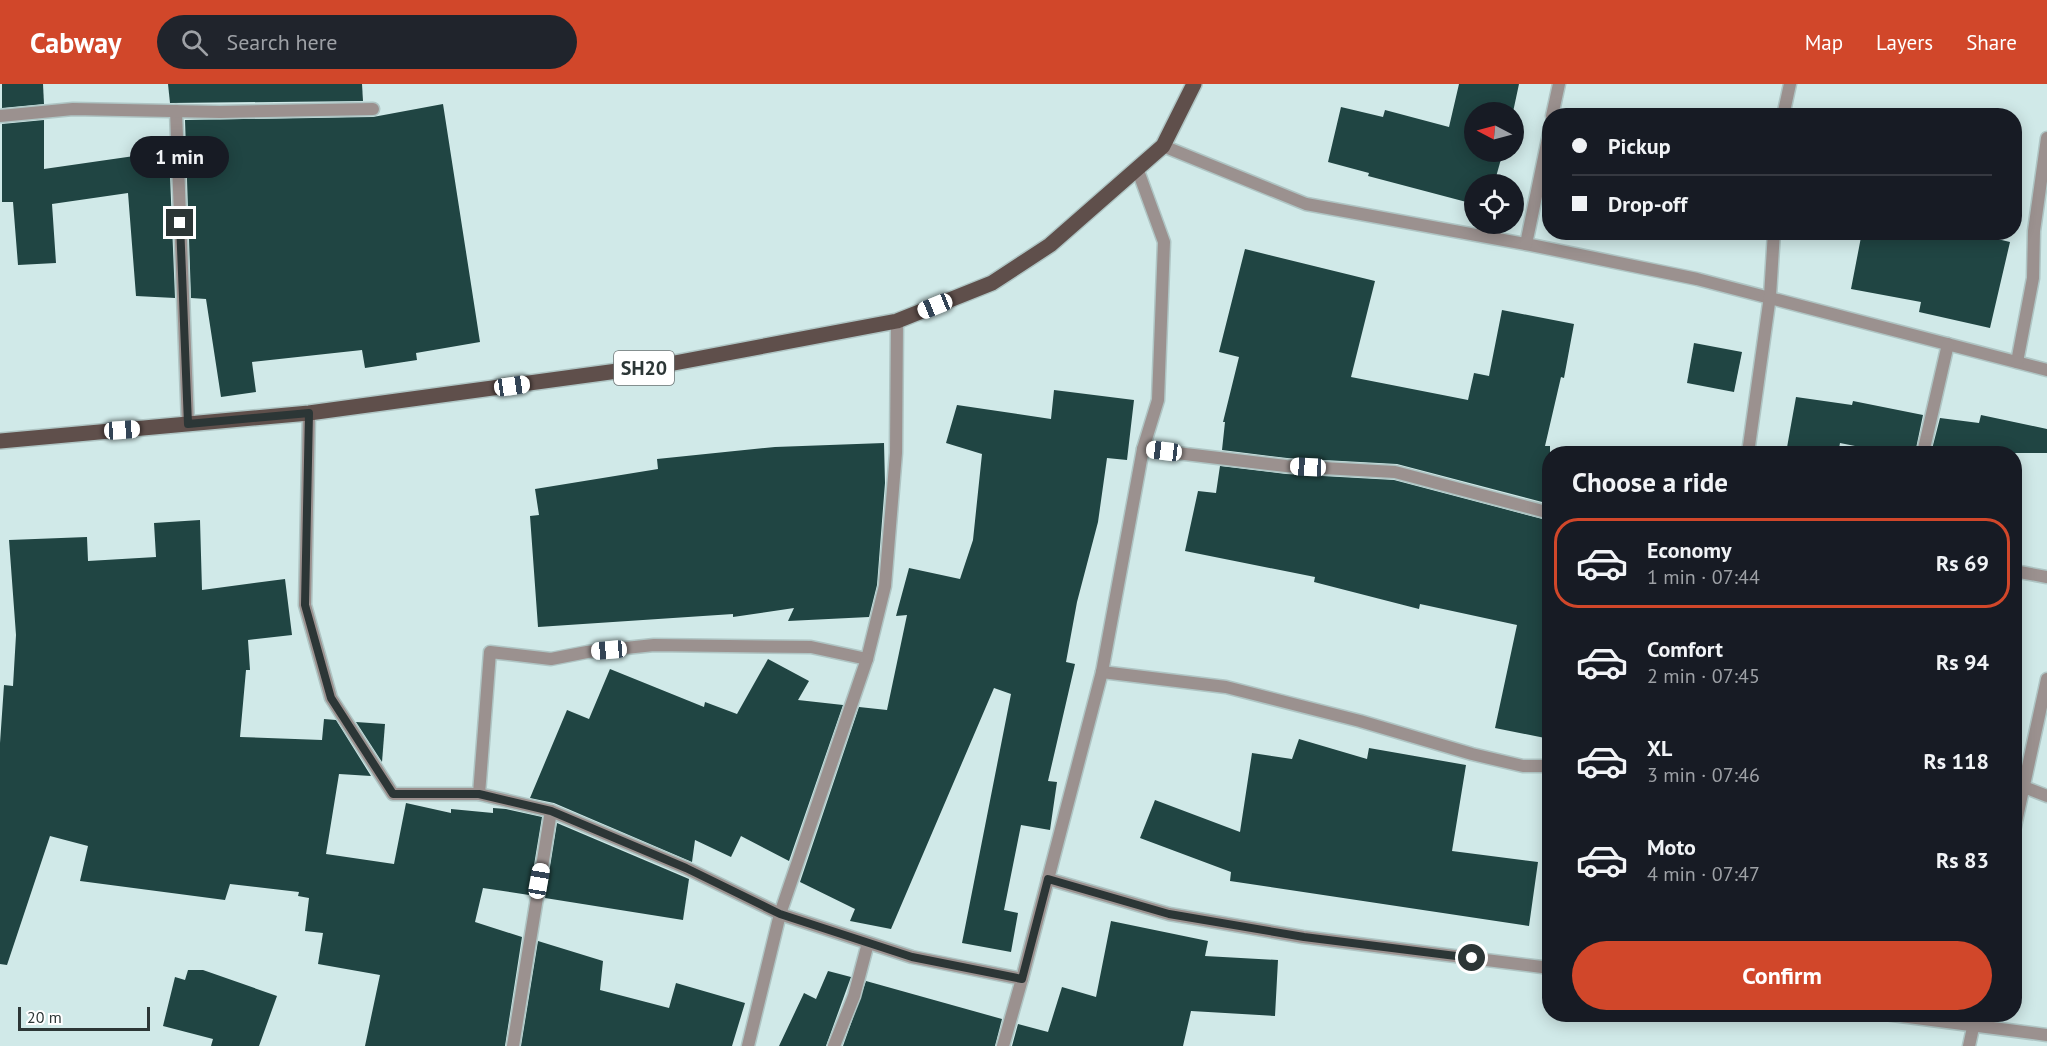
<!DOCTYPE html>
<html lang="en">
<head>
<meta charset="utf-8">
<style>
	body { margin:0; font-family:"PT Sans",sans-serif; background:#20242c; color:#f1f3f6; height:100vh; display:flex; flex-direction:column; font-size:22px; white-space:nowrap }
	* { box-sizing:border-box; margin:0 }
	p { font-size:20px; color:#9ea1a6 }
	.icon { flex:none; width:33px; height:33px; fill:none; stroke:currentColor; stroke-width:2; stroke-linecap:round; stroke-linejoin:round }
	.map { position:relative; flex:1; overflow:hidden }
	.panel { position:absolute; left:1542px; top:362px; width:480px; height:576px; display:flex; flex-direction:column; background:#171b24; border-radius:24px; box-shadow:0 3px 15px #0003 }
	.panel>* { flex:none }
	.top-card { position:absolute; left:1542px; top:24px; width:480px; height:132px; border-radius:24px; box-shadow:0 3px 15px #0003; display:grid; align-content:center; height:132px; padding:0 30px; background:#171b24 }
	.needle { width:39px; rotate:276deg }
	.controls { position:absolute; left:1464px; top:18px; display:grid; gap:12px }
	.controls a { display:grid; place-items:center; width:60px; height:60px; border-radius:50%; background:#171b24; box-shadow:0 3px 15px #0003; font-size:30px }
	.scale { position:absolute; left:18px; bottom:15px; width:132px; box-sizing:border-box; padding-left:6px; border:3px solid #2c3636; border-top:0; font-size:16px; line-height:21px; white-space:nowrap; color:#2c3636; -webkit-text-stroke:4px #fff; paint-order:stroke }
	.end { position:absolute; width:27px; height:27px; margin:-14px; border:8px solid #2c3636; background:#fff; box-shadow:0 0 0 3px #fff }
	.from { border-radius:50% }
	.bubble { position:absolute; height:42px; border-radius:21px; background:#171b24; box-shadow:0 3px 15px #0003; font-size:20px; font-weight:700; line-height:42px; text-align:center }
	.car { position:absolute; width:18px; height:36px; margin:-18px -9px; border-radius:8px; box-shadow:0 0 4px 2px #0007; background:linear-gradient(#fff 24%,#345 0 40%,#fff 0 76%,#345 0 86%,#fff 0) }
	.top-card b { display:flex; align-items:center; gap:21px; height:57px; font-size:22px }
	.top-card b+b { border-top:2px solid #363941 }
	.top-card i { width:15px; height:15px; background:#f1f3f6 }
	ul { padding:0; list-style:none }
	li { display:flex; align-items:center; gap:18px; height:90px; margin:0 12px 9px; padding:0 18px; border:3px solid transparent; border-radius:24px }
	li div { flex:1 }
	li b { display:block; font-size:22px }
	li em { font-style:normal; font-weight:700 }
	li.selected { border-color:#d1472a }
	li>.icon { width:54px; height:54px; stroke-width:1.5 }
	h2 { padding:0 30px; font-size:27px; line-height:72px }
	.action { display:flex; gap:12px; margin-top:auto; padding:12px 30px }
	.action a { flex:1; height:69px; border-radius:36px; background:#d1472a; color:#fff; font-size:24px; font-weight:700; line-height:69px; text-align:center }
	header { display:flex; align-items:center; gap:36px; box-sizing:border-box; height:84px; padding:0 30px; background:#d1472a; color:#fff }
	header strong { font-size:28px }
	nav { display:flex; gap:33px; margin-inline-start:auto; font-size:21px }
	.search { width:420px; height:54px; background:#20242c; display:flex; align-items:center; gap:15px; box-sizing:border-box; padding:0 21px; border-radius:33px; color:#9ea1a6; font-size:22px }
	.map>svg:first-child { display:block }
</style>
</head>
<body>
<header>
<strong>Cabway</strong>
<div class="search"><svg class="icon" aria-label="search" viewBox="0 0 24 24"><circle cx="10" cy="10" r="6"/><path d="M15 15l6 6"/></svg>Search here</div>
<nav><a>Map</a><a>Layers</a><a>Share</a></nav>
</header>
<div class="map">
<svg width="2047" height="962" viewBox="0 0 2047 962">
	<rect width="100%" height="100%" fill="#d0e9e8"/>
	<g fill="#204543">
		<path d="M 2,0 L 43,0 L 44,20 L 2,24 Z"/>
		<path d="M 168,0 L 362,0 L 363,17 L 170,19 Z"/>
		<path d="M 1459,0 L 1519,0 L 1513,28 L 1474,28 L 1474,68 L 1503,68 L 1494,100 L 1474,100 L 1474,120 L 1368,92 L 1369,89 L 1328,78 L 1341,23 L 1383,33 L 1385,26 L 1449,43 Z"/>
		<path d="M 443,20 L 480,258 L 416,269 L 417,276 L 365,284 L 362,266 L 252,278 L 256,308 L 221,313 L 206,215 L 191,214 L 185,36 L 373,33 Z"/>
		<path d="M 44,36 L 44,85 L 169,67 L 175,214 L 136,212 L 128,109 L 52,120 L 56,179 L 18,181 L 13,118 L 2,118 L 2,40 Z"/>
		<path d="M 1862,148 L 1968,148 L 2010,158 L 1990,244 L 1919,228 L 1921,218 L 1851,205 Z"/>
		<path d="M 1245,165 L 1375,197 L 1351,293 L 1468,316 L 1474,289 L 1489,292 L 1502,226 L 1574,240 L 1564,294 L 1561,293 L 1545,362 L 1550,362 L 1550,420 L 1397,380 L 1287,374 L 1222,366 L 1225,338 L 1223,338 L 1239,273 L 1219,268 Z"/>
		<path d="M 1694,259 L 1742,268 L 1734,308 L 1687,299 Z"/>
		<path d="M 1054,306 L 1134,316 L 1127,376 L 1107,374 L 1098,438 L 1077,518 L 1066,578 L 1075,580 L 1048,697 L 1057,698 L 1050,746 L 1021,741 L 1004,826 L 1018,829 L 1011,868 L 962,859 L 1011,610 L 994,604 L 891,845 L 850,837 L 855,825 L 800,798 L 859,623 L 887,626 L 907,531 L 896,532 L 909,484 L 960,495 L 973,456 L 982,370 L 946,359 L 957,321 L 1051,335 Z"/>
		<path d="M 1796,313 L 1852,321 L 1853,317 L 1923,331 L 1915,369 L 1890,369 L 1840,359 L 1838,369 L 1786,369 Z"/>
		<path d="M 1981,331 L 2047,345 L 2047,369 L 1931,369 L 1940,334 L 1979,339 Z"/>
		<path d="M 884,359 L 885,399 L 877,501 L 869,533 L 788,537 L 794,524 L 733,533 L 733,530 L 538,543 L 530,432 L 539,431 L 535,405 L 658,385 L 657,375 L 775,363 Z"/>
		<path d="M 1220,382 L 1286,390 L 1394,396 L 1550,437 L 1550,655 L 1495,644 L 1517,541 L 1420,520 L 1419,525 L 1314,498 L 1315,493 L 1185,467 L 1198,407 L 1216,409 Z"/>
		<path d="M 200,436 L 202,506 L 285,495 L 292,551 L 248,556 L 250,586 L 246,586 L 240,653 L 322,656 L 324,635 L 336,636 L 371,692 L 339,690 L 326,770 L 394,780 L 406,719 L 451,729 L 451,725 L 493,729 L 493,724 L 506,725 L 542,733 L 529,811 L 483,804 L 475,838 L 522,853 L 505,962 L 365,962 L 380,891 L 318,880 L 323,849 L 305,847 L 309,814 L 298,812 L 299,808 L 230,800 L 225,816 L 80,797 L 88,762 L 50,752 L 7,881 L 0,880 L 0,659 L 4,601 L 13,602 L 16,551 L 9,456 L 87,453 L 88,477 L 156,473 L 154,439 Z"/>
		<path d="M 768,575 L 809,597 L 798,616 L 843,621 L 789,777 L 741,752 L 731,773 L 695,756 L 692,778 L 554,719 L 530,714 L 567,626 L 589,635 L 610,585 L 704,623 L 705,618 L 737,630 Z"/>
		<path d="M 356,638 L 385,640 L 382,678 Z"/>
		<path d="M 1299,655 L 1367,675 L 1369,664 L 1466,681 L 1452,767 L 1538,778 L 1529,842 L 1230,797 L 1231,788 L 1140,754 L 1155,716 L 1240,748 L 1252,669 L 1292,675 Z"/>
		<path d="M 557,739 L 689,795 L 683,836 L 545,814 Z"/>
		<path d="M 1111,837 L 1208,857 L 1205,872 L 1278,876 L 1275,932 L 1191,927 L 1183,962 L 1012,962 L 1018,940 L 1048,948 L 1062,903 L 1096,913 Z"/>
		<path d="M 538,857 L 603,877 L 600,906 L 669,924 L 676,899 L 745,919 L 732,962 L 521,962 Z"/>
		<path d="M 188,886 L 203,886 L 277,912 L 259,962 L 211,962 L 213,955 L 163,942 L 175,893 L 185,896 Z"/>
		<path d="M 828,887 L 851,893 L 826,962 L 779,962 L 804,909 L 816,915 Z"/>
		<path d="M 866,897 L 1002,935 L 995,962 L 843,962 Z"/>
	</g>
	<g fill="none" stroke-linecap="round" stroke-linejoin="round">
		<defs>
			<g id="minor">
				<path d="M 176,27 L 188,341"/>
				<path d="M 0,32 L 73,25 L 220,28 L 373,25"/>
				<path d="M 1552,32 L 1559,0"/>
				<path d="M 1783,32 L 1790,0"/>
				<path d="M 1163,62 L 1306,120 L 1526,160 L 1697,195 L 2047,286"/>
				<path d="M 1526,160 L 1550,45"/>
				<path d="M 2017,278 L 2033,194 L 2034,147 L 2047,54"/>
				<path d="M 309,329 L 305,521 L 331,614 L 393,710 L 479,710 L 551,727 L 686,784 L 780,830 L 912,873 L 1022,895 L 1003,962"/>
				<path d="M 1143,365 L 1286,382 L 1395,388 L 1550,429"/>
				<path d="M 1748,369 L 1770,212 L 1774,148"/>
				<path d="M 1923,369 L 1948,260"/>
				<path d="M 2014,487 L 2047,493"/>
				<path d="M 1102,588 L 1226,603 L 1360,637 L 1472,670 L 1523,682 L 1550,682"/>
				<path d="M 2024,703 L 2047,712"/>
				<path d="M 479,710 L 490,568 L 551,575 L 587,568 L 654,561 L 811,563 L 867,575 L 885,502 L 896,369 L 897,237"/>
				<path d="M 2014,747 L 2047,595"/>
				<path d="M 1048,795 L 1169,830 L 1303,853 L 1550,884"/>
				<path d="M 1022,895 L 1102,588 L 1143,365 L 1158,316 L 1164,158 L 1137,84"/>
				<path d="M 1885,930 L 2047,951"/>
				<path d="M 513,962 L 551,727"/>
				<path d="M 748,962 L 780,830 L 867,575"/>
				<path d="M 834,962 L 854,912 L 868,859"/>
				<path d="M 1969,962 L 1976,930"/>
			</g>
			<path id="primary" d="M 0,357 L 309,329 L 669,280 L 897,237 L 992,199 L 1050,161 L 1163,62 L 1194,0"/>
		</defs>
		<use href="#minor" stroke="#afc5c4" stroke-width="15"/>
		<use href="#primary" stroke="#afc5c4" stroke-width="18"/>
		<use href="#minor" stroke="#9b918f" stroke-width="12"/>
		<use href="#primary" stroke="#5f4f4b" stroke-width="15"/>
	</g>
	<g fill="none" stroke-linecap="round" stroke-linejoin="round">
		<path stroke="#2c3636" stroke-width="8" d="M 180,139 L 188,340 L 309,329 L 305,521 L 331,614 L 393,710 L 479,710 L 551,727 L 686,784 L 780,830 L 912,873 L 1022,895 L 1048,795 L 1169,830 L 1304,853 L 1472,874"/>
	</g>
	<g text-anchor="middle" stroke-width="6" stroke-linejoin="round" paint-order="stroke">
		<rect fill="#fff" stroke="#6b7272" stroke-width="1.5" x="614" y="267" width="60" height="34" rx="4.5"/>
		<g font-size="20" font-weight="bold" fill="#2c3636">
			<text x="644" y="291">SH20</text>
		</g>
	</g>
</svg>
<div class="controls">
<a><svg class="needle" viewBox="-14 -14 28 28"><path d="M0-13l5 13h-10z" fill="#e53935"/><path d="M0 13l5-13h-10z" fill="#9ea1a6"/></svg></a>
<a><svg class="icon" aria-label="locate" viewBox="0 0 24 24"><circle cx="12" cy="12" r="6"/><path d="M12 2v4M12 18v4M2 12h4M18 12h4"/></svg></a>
</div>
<div class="scale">20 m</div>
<i class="end from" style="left:1472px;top:874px"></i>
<i class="end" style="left:180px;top:139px"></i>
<div class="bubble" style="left:130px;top:52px;width:99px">1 min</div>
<i class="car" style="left:935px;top:222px;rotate:248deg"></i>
<i class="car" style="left:512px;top:302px;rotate:82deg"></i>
<i class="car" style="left:122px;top:346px;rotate:86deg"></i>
<i class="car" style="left:1164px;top:367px;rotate:277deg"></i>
<i class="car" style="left:1308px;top:383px;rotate:273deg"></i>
<i class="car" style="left:609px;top:566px;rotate:265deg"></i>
<i class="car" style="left:539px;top:797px;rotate:10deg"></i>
<div class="top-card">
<b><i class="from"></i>Pickup</b>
<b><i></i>Drop-off</b>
</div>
<section class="panel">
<h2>Choose a ride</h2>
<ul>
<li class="selected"><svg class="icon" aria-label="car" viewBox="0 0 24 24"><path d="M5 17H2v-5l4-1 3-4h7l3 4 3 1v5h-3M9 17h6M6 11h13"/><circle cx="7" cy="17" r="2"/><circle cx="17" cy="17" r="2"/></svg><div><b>Economy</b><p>1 min · 07:44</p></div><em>Rs 69</em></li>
<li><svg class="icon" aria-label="car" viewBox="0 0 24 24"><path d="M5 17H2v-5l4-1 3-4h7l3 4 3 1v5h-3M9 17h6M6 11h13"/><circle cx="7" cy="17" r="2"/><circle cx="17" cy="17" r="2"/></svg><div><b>Comfort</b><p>2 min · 07:45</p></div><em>Rs 94</em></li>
<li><svg class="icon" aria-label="car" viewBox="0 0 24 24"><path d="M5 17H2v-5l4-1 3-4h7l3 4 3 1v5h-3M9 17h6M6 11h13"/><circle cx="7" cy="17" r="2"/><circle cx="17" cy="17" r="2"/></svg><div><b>XL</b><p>3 min · 07:46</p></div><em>Rs 118</em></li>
<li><svg class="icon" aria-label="car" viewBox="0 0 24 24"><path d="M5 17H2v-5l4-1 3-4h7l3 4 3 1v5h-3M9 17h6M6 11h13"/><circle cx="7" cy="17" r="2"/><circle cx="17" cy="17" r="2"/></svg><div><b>Moto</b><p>4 min · 07:47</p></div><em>Rs 83</em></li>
</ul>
<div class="action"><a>Confirm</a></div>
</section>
</div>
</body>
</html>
